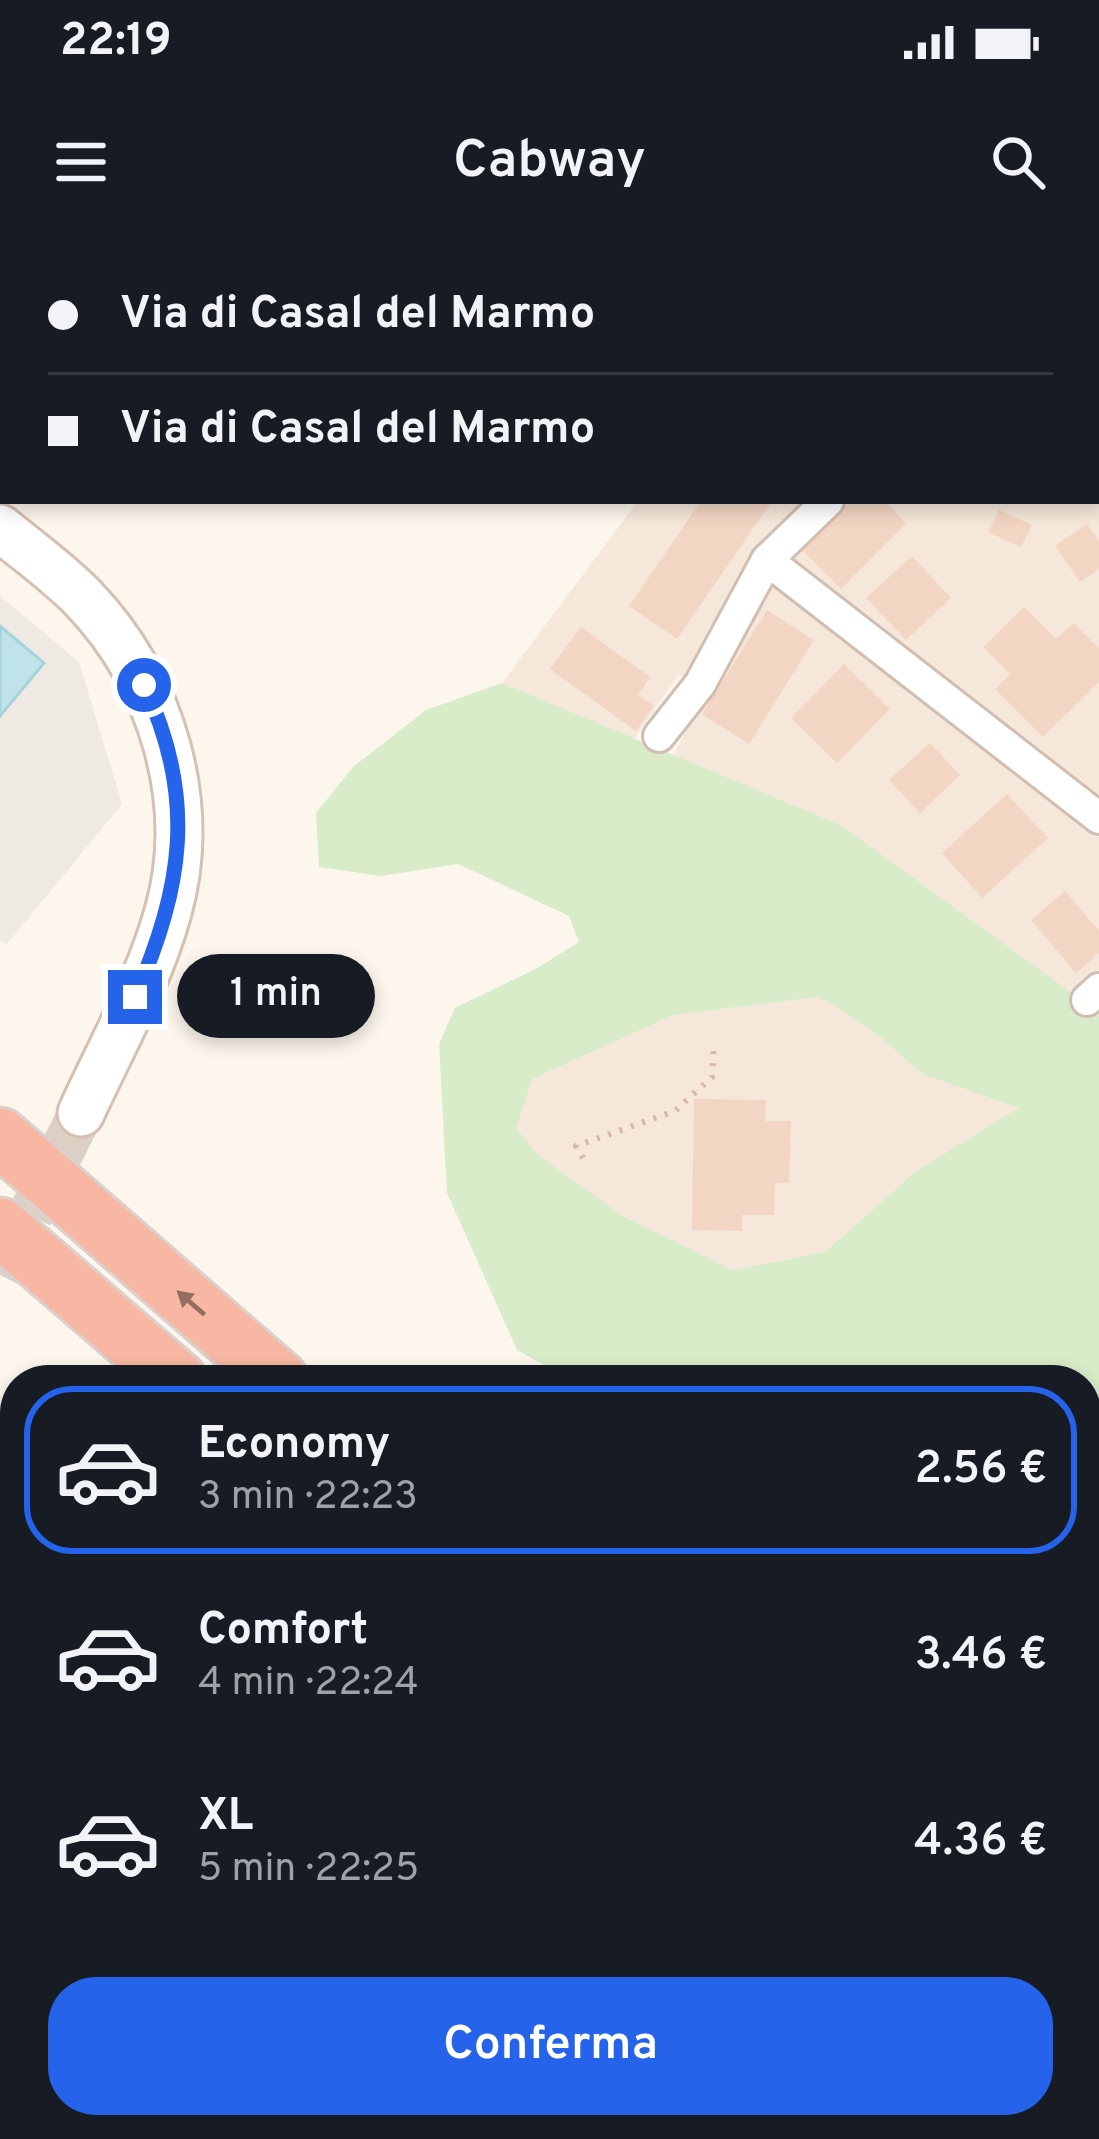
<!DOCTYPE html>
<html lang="it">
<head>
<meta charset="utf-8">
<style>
	body { margin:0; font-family:Overpass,sans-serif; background:#242831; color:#f1f3f6; height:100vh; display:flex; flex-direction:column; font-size:45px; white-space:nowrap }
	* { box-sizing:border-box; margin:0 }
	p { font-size:39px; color:#9ea1a6 }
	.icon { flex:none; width:66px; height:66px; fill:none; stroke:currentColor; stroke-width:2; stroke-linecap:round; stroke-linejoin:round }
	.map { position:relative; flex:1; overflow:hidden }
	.drawer { position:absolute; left:0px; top:1125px; width:1101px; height:774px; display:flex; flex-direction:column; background:#171b24; border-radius:48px 48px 0 0; box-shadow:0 6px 18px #0003 }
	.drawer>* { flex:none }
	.banner { position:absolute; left:0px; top:0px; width:1101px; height:264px; box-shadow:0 6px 18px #0003; display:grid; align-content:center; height:264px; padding:0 48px; background:#171b24 }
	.end { position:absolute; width:54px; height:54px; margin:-27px; border:15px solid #2563eb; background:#fff; box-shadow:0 0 0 6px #fff }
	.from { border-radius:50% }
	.bubble { position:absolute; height:84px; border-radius:42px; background:#171b24; box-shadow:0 6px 18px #0003; font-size:39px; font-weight:600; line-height:84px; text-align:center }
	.banner b { display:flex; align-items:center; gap:42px; height:114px; font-size:45px }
	.banner b+b { border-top:3px solid #363941 }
	.banner i { width:30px; height:30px; background:#f1f3f6 }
	ul { padding:21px 0 0; list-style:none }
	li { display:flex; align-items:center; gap:36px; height:168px; margin:0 24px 18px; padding:0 24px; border:6px solid transparent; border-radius:48px }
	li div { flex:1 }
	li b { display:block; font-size:45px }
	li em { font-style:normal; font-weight:600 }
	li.active { border-color:#2563eb }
	li>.icon { width:108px; height:108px; stroke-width:1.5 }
	.cta { display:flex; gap:24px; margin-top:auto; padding:24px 48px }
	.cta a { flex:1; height:138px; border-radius:48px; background:#2563eb; color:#fff; font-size:48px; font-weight:600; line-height:138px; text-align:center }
	.status { display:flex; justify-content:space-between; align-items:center; height:84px; padding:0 60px; background:#171b24; direction:ltr }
	.status svg { height:33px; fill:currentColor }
	header { display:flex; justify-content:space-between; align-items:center; height:156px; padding:0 48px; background:#171b24; font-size:54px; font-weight:600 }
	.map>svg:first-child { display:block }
</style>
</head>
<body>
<div class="status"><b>22:19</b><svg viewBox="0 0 49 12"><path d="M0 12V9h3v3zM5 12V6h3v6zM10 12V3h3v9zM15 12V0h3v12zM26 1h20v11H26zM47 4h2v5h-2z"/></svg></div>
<header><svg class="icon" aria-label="menu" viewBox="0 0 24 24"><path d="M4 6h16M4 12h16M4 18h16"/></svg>Cabway<svg class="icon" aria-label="search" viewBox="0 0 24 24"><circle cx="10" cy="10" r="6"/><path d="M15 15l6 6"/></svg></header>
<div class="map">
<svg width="1099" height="1899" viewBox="0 0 1099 1899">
	<rect width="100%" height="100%" fill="#fdf6ec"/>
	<g fill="#f5e8da">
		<path d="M 1098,126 L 1099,127 L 1099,563 L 793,322 L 792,309 L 842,261 L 1098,261 Z"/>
		<path d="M 638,261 L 812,261 L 691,437 L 678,436 L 634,499 L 502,443 Z"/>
		<path d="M 768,342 L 791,351 L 1099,590 L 1099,736 L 1075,756 L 841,585 L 673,515 Z"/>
		<path d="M 819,757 L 872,790 L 922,834 L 1021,869 L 915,932 L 825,1012 L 731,1030 L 623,976 L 538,915 L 515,889 L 532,839 L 674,775 Z"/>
		<path d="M 1099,1209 L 1099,1333 L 1086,1335 L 1086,1210 Z"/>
		<path d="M 1086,1520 L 1099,1532 L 1099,1777 L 1086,1766 Z"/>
		<path d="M 0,1742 L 15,1780 L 15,1884 L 55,1884 L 61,1899 L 0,1899 Z"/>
	</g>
	<path fill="#fde8e0" d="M 113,1884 L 281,1884 L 283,1899 L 118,1899 Z"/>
	<path fill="#efe9e4" d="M 0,356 L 79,422 L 122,564 L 6,705 L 0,700 Z"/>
	<g fill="#d8ecc9" fill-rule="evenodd">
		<path d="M 502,443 L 841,585 L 1099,773 L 1099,1182 L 1086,1181 L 1086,1140 L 571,1140 L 517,1110 L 447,953 L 439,804 L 455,768 L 539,727 L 579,702 L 569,676 L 458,624 L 381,636 L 319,627 L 316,573 L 353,527 L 426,470 ZM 819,757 L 872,790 L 922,834 L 1019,868 L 915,932 L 825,1012 L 732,1030 L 623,976 L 538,915 L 516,888 L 532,839 L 674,775 Z"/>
		<path d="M 0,1170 L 15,1183 L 15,1488 L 0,1455 Z"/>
		<path d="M 681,1884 L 841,1884 L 855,1899 L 699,1899 Z"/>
	</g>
	<path fill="#bfe3e8" stroke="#a5d3da" stroke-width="3" d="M 0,386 L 44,423 L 0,476 Z"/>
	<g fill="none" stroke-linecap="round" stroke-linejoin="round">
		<g stroke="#a5d3da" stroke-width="9">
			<path d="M 0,1305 L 15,1355"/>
			<path d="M 333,1884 L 336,1899"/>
		</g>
	</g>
	<g fill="#f3d5c3">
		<path d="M 701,261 L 772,261 L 677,399 L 629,366 Z"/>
		<path d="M 851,261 L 885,261 L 906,283 L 841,349 L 802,310 Z"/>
		<path d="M 999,270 L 1032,285 L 1021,307 L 988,292 Z"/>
		<path d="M 1087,284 L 1099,301 L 1099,329 L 1080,342 L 1055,306 Z"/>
		<path d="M 912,316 L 951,358 L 906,400 L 866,358 Z"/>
		<path d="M 1024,367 L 1056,399 L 1074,383 L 1099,408 L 1099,442 L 1043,497 L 995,449 L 1010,434 L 983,407 Z"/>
		<path d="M 767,370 L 814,400 L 749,504 L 702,474 Z"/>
		<path d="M 581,387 L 650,437 L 638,455 L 654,466 L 636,491 L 550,429 Z"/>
		<path d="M 844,424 L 890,469 L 837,523 L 791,478 Z"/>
		<path d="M 930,503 L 960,535 L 920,573 L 889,540 Z"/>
		<path d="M 1007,554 L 1048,598 L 982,658 L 942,613 Z"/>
		<path d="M 1065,651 L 1099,691 L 1099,713 L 1076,733 L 1031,680 Z"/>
		<path d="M 694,859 L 766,860 L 765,881 L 791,881 L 789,943 L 775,943 L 774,975 L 742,975 L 742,991 L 692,990 Z"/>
		<path d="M 1099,1376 L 1099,1428 L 1086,1430 L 1086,1378 Z"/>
		<path d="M 1099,1628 L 1099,1694 L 1097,1696 L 1086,1686 L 1086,1641 Z"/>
		<path d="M 126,1884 L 207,1884 L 207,1885 L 166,1899 L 131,1899 Z"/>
	</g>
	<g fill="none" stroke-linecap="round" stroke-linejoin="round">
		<path stroke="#dcd0c4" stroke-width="45" stroke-dasharray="45 22" stroke-linecap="butt" d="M 0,1035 L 81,873"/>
		<defs>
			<g id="street">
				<path d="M 767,320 L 1099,578"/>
				<path d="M 659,496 L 700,444 L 767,320 L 828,261"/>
				<path d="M 1087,760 L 1099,749"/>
				<path d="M 1086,1344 L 1099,1341"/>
				<path d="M 1086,1486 L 1099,1499"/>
				<path d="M 563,1884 L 564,1899"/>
				<path d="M 646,1884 L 665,1899"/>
			</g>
			<g id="secondary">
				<path d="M 1000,0 L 1003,3"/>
				<path d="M 1098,105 L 1099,106"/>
				<path d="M 0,288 C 28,311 59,333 84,359 C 161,440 199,562 168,672 C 149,741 111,807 81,873"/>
				<path d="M 0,1670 L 15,1707"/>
				<path d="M 84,1884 L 90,1899"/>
			</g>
			<g id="highway">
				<path d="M 0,897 L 279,1140"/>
				<path d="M 0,987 L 177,1140"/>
				<path d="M 1086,1854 L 1099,1866"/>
				<path d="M 1019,1884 L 1036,1899"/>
			</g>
		</defs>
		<use href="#street" stroke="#d1beb0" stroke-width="36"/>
		<use href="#secondary" stroke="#d6c0b0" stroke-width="51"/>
		<use href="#highway" stroke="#dad1cd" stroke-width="63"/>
		<path stroke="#d9b8a5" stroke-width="6" stroke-dasharray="3 9" stroke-linecap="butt" d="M 583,918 L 576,906 L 675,871 L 712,837 L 714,803"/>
		<use href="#street" stroke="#fff" stroke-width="30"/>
		<use href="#secondary" stroke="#fff" stroke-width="45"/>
		<use href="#highway" stroke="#f7b7a3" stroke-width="57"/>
	</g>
	<defs><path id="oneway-solid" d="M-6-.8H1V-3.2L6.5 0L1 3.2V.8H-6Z" transform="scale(3)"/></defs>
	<use fill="#936e5e" href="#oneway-solid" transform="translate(191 1063) rotate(-139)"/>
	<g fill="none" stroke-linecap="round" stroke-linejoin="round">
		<path stroke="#2563eb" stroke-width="15" d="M 135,757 C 183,646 197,558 144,445"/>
	</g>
</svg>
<i class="end from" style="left:144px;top:445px"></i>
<i class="end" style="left:135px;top:757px"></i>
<div class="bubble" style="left:177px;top:714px;width:198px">1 min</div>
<div class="banner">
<b><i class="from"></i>Via di Casal del Marmo</b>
<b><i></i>Via di Casal del Marmo</b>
</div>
<section class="drawer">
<ul>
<li class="active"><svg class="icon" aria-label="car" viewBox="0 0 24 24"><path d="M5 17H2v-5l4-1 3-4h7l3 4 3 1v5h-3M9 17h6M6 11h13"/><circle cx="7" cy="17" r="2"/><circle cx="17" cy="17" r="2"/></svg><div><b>Economy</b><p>3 min · 22:23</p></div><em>2.56 €</em></li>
<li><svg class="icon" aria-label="car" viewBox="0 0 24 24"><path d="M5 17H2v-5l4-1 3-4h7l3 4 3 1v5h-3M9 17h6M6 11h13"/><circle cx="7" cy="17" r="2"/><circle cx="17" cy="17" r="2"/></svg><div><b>Comfort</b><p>4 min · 22:24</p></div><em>3.46 €</em></li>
<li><svg class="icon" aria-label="car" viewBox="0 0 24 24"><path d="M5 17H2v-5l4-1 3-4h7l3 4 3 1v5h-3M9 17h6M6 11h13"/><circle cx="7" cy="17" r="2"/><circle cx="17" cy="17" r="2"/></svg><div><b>XL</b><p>5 min · 22:25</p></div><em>4.36 €</em></li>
</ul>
<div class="cta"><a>Conferma</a></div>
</section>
</div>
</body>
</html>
